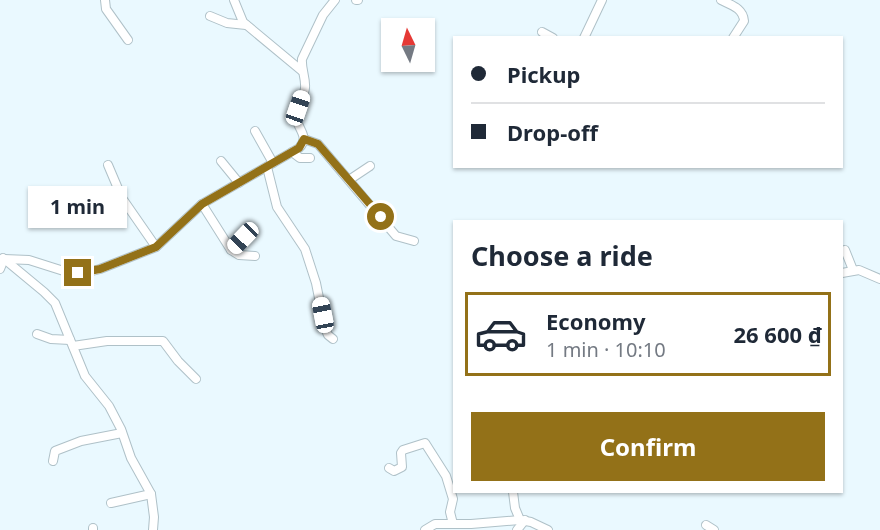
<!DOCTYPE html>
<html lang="en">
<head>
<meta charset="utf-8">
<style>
	body { margin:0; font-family:"Noto Sans",sans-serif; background:#f2f2f3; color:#1f2937; height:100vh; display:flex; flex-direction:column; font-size:22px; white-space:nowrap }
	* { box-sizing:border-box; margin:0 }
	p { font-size:20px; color:#747a83 }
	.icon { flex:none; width:33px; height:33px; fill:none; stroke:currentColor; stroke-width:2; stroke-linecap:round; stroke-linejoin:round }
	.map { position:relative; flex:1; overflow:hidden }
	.drawer { position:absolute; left:453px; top:220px; width:390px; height:273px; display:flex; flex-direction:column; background:#fff; border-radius:0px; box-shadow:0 2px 4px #0004 }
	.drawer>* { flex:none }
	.banner { position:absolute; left:453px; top:36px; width:390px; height:132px; border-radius:0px; box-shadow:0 2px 4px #0004; display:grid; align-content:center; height:132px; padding:0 18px; background:#fff }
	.needle { width:39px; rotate:355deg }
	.controls { position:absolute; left:381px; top:18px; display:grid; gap:12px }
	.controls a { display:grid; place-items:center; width:54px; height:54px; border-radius:0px; background:#fff; box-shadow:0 2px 4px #0004; font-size:30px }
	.end { position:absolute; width:27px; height:27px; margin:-14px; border:8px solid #937118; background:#fff; box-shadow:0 0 0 3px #fff }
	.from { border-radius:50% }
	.bubble { position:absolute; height:42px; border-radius:0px; background:#fff; box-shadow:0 2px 4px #0004; font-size:20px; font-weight:700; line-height:42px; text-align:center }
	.car { position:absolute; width:18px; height:36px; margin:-18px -9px; border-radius:8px; box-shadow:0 0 4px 2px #0007; background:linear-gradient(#fff 24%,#345 0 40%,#fff 0 76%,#345 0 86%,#fff 0) }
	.banner b { display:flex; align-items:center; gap:21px; height:57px; font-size:22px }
	.banner b+b { border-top:2px solid #e0e1e3 }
	.banner i { width:15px; height:15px; background:#1f2937 }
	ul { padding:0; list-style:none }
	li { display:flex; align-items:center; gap:18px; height:84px; margin:0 12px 9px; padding:0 6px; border:3px solid transparent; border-radius:0px }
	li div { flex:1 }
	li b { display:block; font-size:22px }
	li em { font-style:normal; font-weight:700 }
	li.selected { border-color:#937118 }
	li>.icon { width:54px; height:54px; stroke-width:1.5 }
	h2 { padding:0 18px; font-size:27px; line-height:72px }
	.primary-button { display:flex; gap:12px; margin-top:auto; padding:12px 18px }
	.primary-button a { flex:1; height:69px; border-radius:0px; background:#937118; color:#fff; font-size:24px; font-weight:700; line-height:69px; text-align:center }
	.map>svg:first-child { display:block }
</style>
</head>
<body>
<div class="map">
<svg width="880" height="530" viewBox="0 0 880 530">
	<rect width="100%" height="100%" fill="#eaf9ff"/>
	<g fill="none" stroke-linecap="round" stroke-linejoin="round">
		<defs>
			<g id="minor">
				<path d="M 105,0 L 106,9 L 128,40"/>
				<path d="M 234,0 L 243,22 L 302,71"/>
				<path d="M 356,0 L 358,0"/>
				<path d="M 721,0 C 731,5 743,8 744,21 L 733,38"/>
				<path d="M 210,16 L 227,23 L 246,25"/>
				<path d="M 542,32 L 553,38"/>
				<path d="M 584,38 L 602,0"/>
				<path d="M 255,131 L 273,163"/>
				<path d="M 304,139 L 318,144 L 396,236 L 414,241"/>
				<path d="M 292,152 L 300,158 L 310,158"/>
				<path d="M 221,161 L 239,183"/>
				<path d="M 108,165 L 122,198 L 156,247"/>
				<path d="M 267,167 L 277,207 L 305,249 L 316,283 L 325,328 L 328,335 L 333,339"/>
				<path d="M 349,180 L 370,166"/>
				<path d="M 202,204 L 231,250 L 239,255 L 255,256"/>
				<path d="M 231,250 L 243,238"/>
				<path d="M 845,250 L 853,270"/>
				<path d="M 3,258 L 44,292 L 55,303 L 85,376 L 109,406 L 121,429 L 131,458 L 151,494 L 154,517 L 153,530"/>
				<path d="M 0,269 L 4,259 L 29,260 L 70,273 L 84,273 L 100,269 L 156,247 L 202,204 L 299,148 C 309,138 300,131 297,121 C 294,109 304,99 305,88 C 306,78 301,69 302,59 L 323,15 L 335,0"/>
				<path d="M 842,273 L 859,270 L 880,279"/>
				<path d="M 37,334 L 51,339 L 70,340"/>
				<path d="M 73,346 L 107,341 L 163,341 L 178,361 L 196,379"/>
				<path d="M 53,461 L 55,451 L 81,441 L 122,433"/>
				<path d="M 389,468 L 394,471 L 402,467 L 401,453 L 403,450 L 425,443 L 446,476 L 453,499 L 450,512 L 453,524"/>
				<path d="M 513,492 L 515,508 L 520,520"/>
				<path d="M 111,503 L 151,494"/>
				<path d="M 706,525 L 714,530"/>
				<path d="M 93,528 L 93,530"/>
				<path d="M 425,530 L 435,524 L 471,524 L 520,520 L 531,522 L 548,530"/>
				<path d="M 517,530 L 525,520"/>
			</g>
		</defs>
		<use href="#minor" stroke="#afc1c8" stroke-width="10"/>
		<use href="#minor" stroke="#fff" stroke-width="8"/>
	</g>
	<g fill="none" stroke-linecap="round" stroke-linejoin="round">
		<path stroke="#937118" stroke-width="8" d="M 78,273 L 100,269 L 156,247 L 202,204 L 299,148 L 304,139 L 318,144 L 381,217"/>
	</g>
</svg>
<div class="controls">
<a><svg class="needle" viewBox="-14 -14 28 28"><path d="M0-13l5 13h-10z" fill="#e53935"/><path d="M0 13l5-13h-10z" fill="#747a83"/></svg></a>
</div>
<i class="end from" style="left:381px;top:217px"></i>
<i class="end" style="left:78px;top:273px"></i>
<div class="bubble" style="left:28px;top:186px;width:99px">1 min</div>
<i class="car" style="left:298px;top:108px;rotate:19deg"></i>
<i class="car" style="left:243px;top:238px;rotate:224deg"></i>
<i class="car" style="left:323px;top:315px;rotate:349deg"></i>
<div class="banner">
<b><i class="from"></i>Pickup</b>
<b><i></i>Drop-off</b>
</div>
<section class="drawer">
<h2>Choose a ride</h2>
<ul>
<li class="selected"><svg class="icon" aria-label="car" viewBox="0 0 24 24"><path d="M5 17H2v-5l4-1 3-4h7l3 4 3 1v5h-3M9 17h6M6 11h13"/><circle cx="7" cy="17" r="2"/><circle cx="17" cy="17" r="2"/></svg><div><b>Economy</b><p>1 min · 10:10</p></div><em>26 600 ₫</em></li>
</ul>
<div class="primary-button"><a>Confirm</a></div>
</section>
</div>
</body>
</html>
